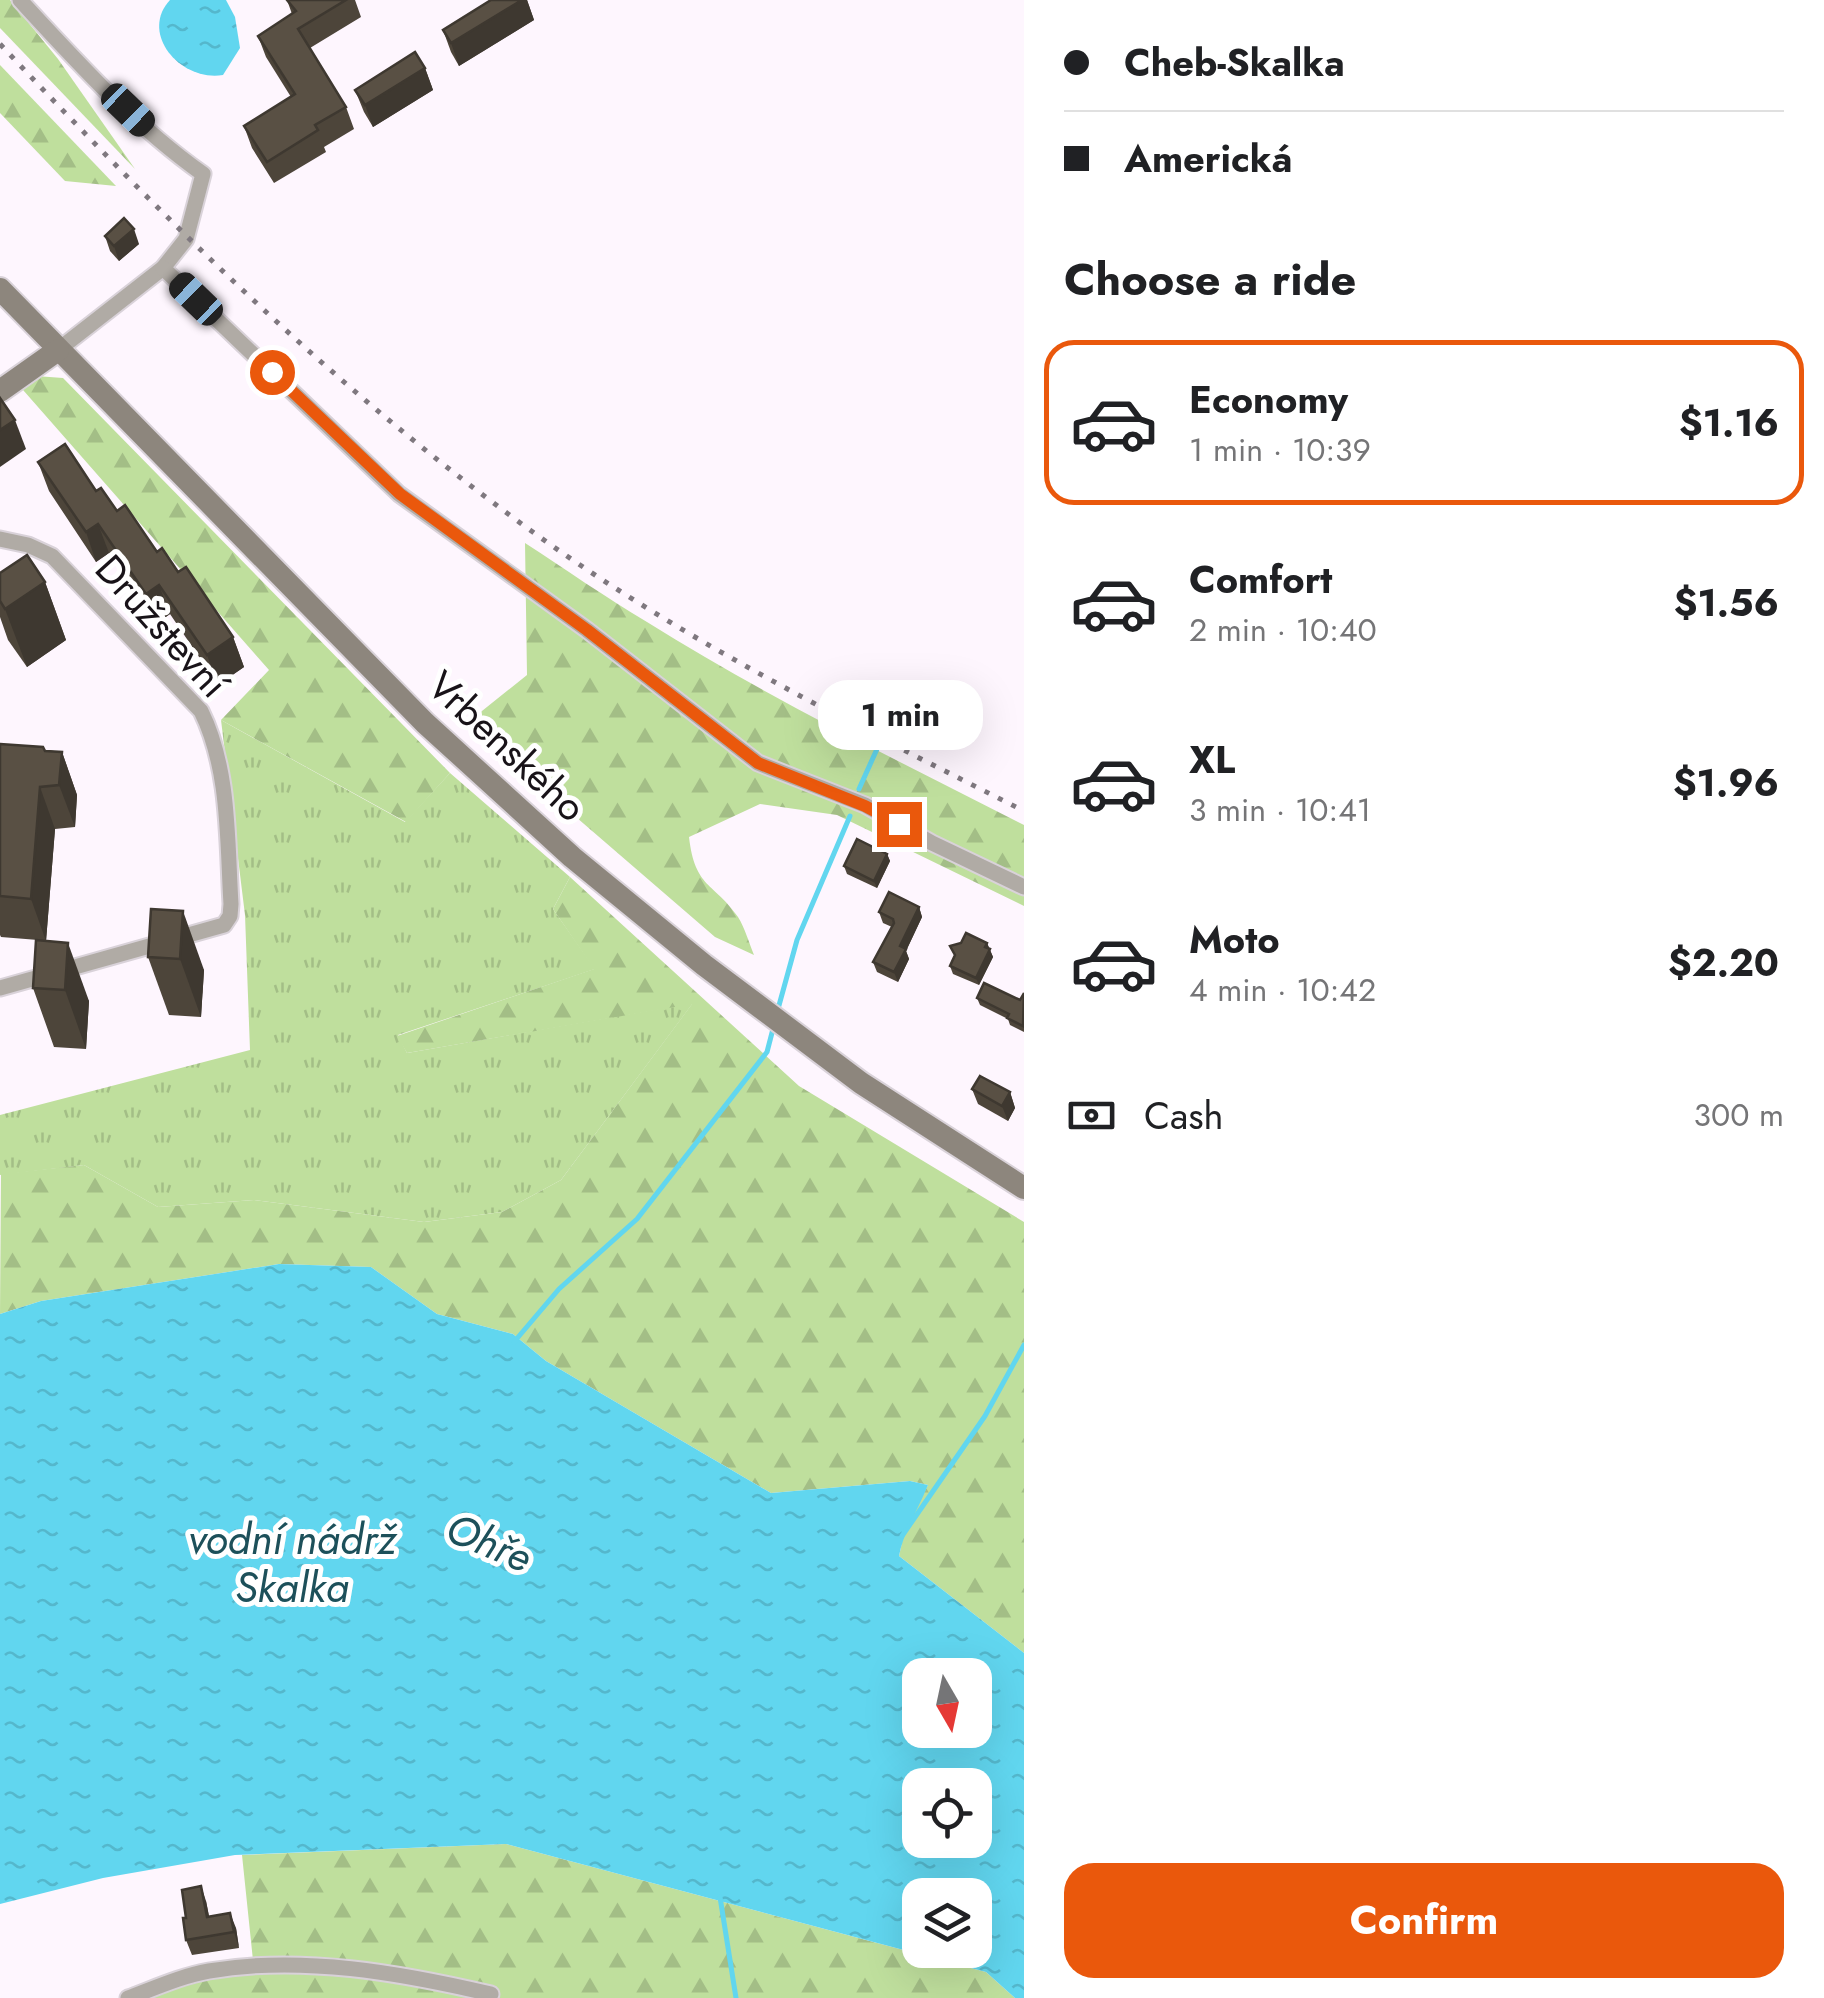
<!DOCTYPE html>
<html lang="en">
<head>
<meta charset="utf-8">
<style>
	body { margin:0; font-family:Jost,sans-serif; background:#f6f6f6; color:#202124; height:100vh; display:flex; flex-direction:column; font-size:38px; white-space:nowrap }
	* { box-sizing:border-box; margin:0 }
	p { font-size:32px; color:#757577 }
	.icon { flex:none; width:55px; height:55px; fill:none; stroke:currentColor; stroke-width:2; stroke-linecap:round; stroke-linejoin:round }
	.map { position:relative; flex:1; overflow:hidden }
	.drawer { display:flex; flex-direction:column; background:#fff; width:800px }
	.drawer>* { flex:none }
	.banner { display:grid; align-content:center; height:220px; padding:0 40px; background:#fff }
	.needle { width:65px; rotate:171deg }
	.tools { position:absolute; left:902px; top:1658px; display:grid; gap:20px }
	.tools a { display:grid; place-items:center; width:90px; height:90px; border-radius:20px; background:#fff; box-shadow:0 10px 40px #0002; font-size:50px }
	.end { position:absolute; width:45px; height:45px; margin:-22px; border:12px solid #ea580c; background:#fff; box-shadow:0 0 0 5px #fff }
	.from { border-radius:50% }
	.bubble { position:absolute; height:70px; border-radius:30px; background:#fff; box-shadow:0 10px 40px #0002; font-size:32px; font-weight:700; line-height:70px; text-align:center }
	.car { position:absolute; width:30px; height:60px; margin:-30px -15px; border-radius:12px; box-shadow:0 0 8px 2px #0007; background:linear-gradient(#222 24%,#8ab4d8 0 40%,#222 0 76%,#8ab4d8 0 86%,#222 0) }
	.banner b { display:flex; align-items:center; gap:35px; height:95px; font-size:38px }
	.banner b+b { border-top:2px solid #e0e0e0 }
	.banner i { width:25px; height:25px; background:#202124 }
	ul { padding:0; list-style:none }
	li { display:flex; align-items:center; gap:30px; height:165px; margin:0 20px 15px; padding:0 20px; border:5px solid transparent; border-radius:30px }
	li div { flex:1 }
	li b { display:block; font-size:38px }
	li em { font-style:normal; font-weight:700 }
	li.selected { border-color:#ea580c }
	li>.icon { width:90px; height:90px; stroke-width:1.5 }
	h2 { padding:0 40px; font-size:45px; line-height:120px }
	.pay { display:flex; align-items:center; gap:25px; height:110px; padding:0 40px; font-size:38px }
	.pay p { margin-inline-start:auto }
	.action { display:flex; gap:20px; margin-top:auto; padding:20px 40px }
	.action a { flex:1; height:115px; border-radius:30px; background:#ea580c; color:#fff; font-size:40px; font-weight:700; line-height:115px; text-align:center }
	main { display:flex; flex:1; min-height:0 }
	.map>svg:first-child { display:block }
</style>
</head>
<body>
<main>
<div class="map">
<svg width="1024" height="1998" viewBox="0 0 1024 1998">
	<defs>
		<pattern id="grass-tufts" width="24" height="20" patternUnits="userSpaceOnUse" patternTransform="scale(2.5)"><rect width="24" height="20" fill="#bfdf9d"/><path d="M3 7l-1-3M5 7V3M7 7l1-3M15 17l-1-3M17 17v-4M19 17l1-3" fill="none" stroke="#a3be86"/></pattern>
		<pattern id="forest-firs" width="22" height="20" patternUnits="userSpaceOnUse" patternTransform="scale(2.5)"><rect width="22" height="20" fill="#bfdf9d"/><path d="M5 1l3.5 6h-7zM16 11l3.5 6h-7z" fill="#a3be86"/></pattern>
		<pattern id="water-ripples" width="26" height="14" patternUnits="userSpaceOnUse" patternTransform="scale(2.5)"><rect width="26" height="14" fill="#61d6ef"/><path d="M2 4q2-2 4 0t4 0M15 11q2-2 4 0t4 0" fill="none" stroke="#54b7cc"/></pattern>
	</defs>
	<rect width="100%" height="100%" fill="#fef6fe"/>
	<path fill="url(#grass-tufts)" d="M 221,720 L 405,822 L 450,773 L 570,877 L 553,909 L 595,969 L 398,1035 L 407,1053 L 693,1003 L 561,1180 L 502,1212 L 424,1222 L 254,1200 L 158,1207 L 84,1165 L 0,1175 L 0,1115 L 250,1050 L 245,915 Z"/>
	<g fill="url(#forest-firs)">
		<path d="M 0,0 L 10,0 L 58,59 L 135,169 L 0,28 Z"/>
		<path d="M 0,65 L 116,186 L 65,181 L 0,113 Z"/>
		<path d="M 9,374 L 63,378 L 450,773 L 406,822 L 221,720 L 269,670 Z"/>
		<path d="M 525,543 C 565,569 605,597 647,622 C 768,698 897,760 1024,825 L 1024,906 L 837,815 L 760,804 L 689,837 C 695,889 714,882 738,917 C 745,928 749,943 754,955 L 715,937 L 467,723 L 527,675 Z"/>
		<path d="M 570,877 L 799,1086 L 1024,1222 L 1024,1653 L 899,1556 L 905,1529 L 928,1485 L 910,1481 L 771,1493 L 546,1361 L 513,1334 L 437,1314 L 371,1267 L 279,1264 L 41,1301 L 0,1314 L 1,1174 L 84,1165 L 158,1207 L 254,1200 L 424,1222 L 502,1212 L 561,1180 L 692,1004 L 407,1053 L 397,1036 L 594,969 L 553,909 Z"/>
		<path d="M 506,1844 L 986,1972 L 1015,1998 L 149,1998 L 186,1985 L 254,1970 L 242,1855 Z"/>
	</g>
	<g fill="url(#water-ripples)" fill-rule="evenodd">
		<path d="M 170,0 L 226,0 L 235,17 L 240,48 L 223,75 C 180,82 139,33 170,0 Z"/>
		<path d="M 279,1264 L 371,1267 L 437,1314 L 513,1334 L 546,1361 L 771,1493 L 910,1481 L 928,1485 C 918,1510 904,1530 899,1556 L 1024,1653 L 1024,1998 L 1015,1998 L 986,1972 L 506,1844 L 235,1855 L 103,1878 L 0,1904 L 0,1314 L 41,1301 ZM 975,1675 L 975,1730 L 920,1730 L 920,1675 ZM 975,1785 L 975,1840 L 920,1840 L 920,1785 ZM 975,1895 L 975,1950 L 920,1950 L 920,1895 Z"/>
	</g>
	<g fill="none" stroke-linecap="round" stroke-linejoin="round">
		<g stroke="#61d6ef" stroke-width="5">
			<path d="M 859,789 L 877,749"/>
			<path d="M 778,1009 L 797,940 L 850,816"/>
			<path d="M 514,1342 L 559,1289 L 637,1219 L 767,1052 L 774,1025"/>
			<path d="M 902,1536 L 985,1416 L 1024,1345"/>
			<path d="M 720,1897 L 736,1998"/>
		</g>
		<defs>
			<g id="street">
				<path d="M 20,0 C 77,62 135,126 203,174 L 186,239 L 163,268 L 58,350"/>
				<path d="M 163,268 L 399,494 L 587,630 L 758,763 L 865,805 L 932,843 L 1024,887"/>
				<path d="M 0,539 L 28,545 L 52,556 L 201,711 C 230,770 227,840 231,904 L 230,916 L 224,925 L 0,988"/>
				<path d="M 128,1998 C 155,1988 181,1976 209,1971 C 301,1955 401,1973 491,1994"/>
			</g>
			<g id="secondary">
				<path d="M 0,289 L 425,723 L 572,857 L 704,965 L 861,1083 L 1024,1188"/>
				<path d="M 0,391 L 58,350"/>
			</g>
		</defs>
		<use href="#street" stroke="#d9d2d9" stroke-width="19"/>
		<use href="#secondary" stroke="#d9d2d9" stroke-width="26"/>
		<use href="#street" stroke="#b0aba5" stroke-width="15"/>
		<use href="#secondary" stroke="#8d867d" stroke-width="22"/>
		<path stroke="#7f787f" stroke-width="5" stroke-dasharray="5 10" stroke-linecap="butt" d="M 0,44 C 168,223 330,385 530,530 C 683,641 856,726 1024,811"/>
	</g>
	<g fill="#4d453a">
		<path d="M 287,0 L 355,0 L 361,17 L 310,48 L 346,107 L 354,129 L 324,147 L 326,152 L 274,183 L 252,148 L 244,126 L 291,97 L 266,57 L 258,36 L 292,14 Z"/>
		<path d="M 491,0 L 527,0 L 534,20 L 459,66 L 451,52 L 443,30 Z"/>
		<path d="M 425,68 L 433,90 L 373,127 L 364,112 L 355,90 Z"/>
		<path d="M 105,236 L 139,244 L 119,261 L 110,251 Z"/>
		<path d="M 38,462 L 96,491 L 117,511 L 178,572 L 233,637 L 244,667 L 218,685 L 170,614 L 157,623 L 109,553 L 96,562 L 49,491 Z"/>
		<path d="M 0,573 L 45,582 L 66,640 L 27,667 L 8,640 L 0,617 Z"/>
		<path d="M 0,744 L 62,752 L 77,795 L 75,827 L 55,829 L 46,941 L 89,1001 L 86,1049 L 54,1047 L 33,988 L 38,940 L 1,937 L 0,935 Z"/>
		<path d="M 887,854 L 890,861 L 877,888 L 847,874 L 844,866 Z"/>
		<path d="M 919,907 L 922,917 L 906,951 L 909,959 L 898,982 L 877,972 L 873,962 L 892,927 L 883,923 L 879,912 Z"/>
		<path d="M 151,909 L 204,970 L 201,1017 L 169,1015 L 148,957 Z"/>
		<path d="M 987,943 L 993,957 L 979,985 L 953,974 L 950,966 L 955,957 L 950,946 Z"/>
		<path d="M 1024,993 L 1024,1032 L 1010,1025 L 1008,1019 L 980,1005 L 977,998 L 1020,1000 Z"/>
		<path d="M 972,1089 L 1010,1092 L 1015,1108 L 1008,1121 L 978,1104 Z"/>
		<path d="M 206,1901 L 209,1916 L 236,1928 L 239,1948 L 192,1955 L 186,1940 L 186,1918 Z"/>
	</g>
	<g fill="#3e3830">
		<path d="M 522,0 L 527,0 L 534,20 L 459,66 L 451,43 Z"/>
		<path d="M 425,68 L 433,90 L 373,127 L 365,105 Z"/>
		<path d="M 134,229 L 139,244 L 119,261 L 114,246 Z"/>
		<path d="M 15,420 L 26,449 L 0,467 L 0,430 Z"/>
		<path d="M 98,524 L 109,553 L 96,562 L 86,532 Z"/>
		<path d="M 45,582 L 66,640 L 27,667 L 5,609 Z"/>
		<path d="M 159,585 L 170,614 L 157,623 L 146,594 Z"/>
		<path d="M 233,637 L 244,667 L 218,685 L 207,655 Z"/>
		<path d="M 62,752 L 77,795 L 75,827 L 59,785 Z"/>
		<path d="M 40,787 L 55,829 L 46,941 L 31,899 Z"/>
		<path d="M 887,854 L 890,861 L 877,888 L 874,881 Z"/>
		<path d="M 919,907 L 922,917 L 906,951 L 909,959 L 898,982 L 894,972 L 900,946 Z"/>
		<path d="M 183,911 L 204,970 L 201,1017 L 180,959 Z"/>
		<path d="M 68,943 L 89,1001 L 86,1049 L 65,990 Z"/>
		<path d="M 987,943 L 993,957 L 979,985 L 976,978 Z"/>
		<path d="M 1010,1092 L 1015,1108 L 1008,1121 L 1002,1106 Z"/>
		<path d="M 201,1886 L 206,1901 L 212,1932 L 207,1917 Z"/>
		<path d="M 230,1913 L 236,1928 L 239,1948 L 234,1932 Z"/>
	</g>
	<g fill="#595044" stroke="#3e3830" stroke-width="2.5">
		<path d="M 287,0 L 346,0 L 298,29 L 346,107 L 315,125 L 318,130 L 267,162 L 244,126 L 295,94 L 258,36 L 296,11 Z"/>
		<path d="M 491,0 L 522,0 L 451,43 L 443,30 Z"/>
		<path d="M 415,52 L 425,68 L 365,105 L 355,90 Z"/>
		<path d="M 124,218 L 134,229 L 114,246 L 105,236 Z"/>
		<path d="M 0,398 L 15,420 L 0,430 Z"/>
		<path d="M 65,444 L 96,491 L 101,488 L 117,511 L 125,505 L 157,552 L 162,548 L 178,572 L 186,567 L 233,637 L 207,655 L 159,585 L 146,594 L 98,524 L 86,532 L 38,462 Z"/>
		<path d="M 27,555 L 45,582 L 5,609 L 0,601 L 0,573 Z"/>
		<path d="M 0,744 L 43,747 L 45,751 L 62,752 L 59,785 L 40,787 L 31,899 L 0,896 Z"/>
		<path d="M 857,839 L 887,854 L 874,881 L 844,866 Z"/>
		<path d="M 889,892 L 919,907 L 900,946 L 906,949 L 894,972 L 873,962 L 894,923 L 893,919 L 879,912 Z"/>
		<path d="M 151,909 L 183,911 L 180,959 L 148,957 Z"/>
		<path d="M 966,933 L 987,943 L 985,947 L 990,949 L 976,978 L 950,966 L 955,955 L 950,946 L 961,943 Z"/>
		<path d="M 36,940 L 68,943 L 65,990 L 33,988 Z"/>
		<path d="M 984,983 L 1020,1000 L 1024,993 L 1023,1026 L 1007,1018 L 1009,1014 L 977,998 Z"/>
		<path d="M 980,1076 L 1010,1092 L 1002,1106 L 972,1089 Z"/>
		<path d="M 201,1886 L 207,1917 L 230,1913 L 234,1932 L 186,1940 L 183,1918 L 186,1918 L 182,1890 Z"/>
	</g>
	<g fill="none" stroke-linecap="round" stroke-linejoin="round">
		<path stroke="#ea580c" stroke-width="12" d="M 272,372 L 400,494 L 587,630 L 758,763 L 865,806 L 899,824"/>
	</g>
	<g text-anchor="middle" stroke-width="10" stroke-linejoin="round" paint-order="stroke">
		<g font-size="40" fill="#181318" stroke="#fff">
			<text transform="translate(162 626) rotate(48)" y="14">Družstevní</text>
			<text transform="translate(507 746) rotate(43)" y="14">Vrbenského</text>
		</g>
		<g font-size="42" font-style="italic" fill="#1d505a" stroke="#fff">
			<text x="292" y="1554">vodní nádrž<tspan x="292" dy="48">Skalka</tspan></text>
			<text transform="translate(489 1542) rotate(23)" y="15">Ohře</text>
		</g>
	</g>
</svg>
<div class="tools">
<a><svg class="needle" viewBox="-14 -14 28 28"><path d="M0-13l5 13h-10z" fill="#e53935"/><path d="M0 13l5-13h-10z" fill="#757577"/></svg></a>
<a><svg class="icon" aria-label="locate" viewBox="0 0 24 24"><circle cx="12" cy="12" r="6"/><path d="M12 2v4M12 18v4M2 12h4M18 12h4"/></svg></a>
<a><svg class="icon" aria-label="layers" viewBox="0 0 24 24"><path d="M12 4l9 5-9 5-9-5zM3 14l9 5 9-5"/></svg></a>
</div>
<i class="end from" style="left:272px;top:372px"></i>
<i class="end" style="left:899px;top:824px"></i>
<div class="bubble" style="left:818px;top:680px;width:165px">1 min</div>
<i class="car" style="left:128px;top:110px;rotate:134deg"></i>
<i class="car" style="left:196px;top:299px;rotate:314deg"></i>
</div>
<section class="drawer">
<div class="banner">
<b><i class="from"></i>Cheb-Skalka</b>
<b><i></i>Americká</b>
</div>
<h2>Choose a ride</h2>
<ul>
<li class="selected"><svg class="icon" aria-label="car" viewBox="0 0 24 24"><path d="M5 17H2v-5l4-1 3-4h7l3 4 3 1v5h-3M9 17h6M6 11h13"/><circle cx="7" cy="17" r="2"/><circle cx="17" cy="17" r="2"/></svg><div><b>Economy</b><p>1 min · 10:39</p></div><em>$1.16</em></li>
<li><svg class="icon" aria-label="car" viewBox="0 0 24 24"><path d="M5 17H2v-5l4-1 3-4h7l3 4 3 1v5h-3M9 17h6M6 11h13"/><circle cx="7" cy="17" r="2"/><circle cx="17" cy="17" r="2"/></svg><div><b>Comfort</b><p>2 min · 10:40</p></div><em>$1.56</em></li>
<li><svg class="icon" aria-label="car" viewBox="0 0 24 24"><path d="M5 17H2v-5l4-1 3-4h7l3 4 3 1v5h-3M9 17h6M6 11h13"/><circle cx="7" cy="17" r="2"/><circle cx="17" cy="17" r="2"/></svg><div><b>XL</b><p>3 min · 10:41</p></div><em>$1.96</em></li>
<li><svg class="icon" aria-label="car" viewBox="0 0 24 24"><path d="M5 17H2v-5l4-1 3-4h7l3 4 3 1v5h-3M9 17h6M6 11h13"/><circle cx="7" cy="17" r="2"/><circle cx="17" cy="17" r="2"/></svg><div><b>Moto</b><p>4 min · 10:42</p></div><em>$2.20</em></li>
</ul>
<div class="pay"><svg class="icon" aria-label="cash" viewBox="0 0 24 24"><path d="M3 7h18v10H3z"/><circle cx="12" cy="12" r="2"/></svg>Cash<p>300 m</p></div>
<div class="action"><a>Confirm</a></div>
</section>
</main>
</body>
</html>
